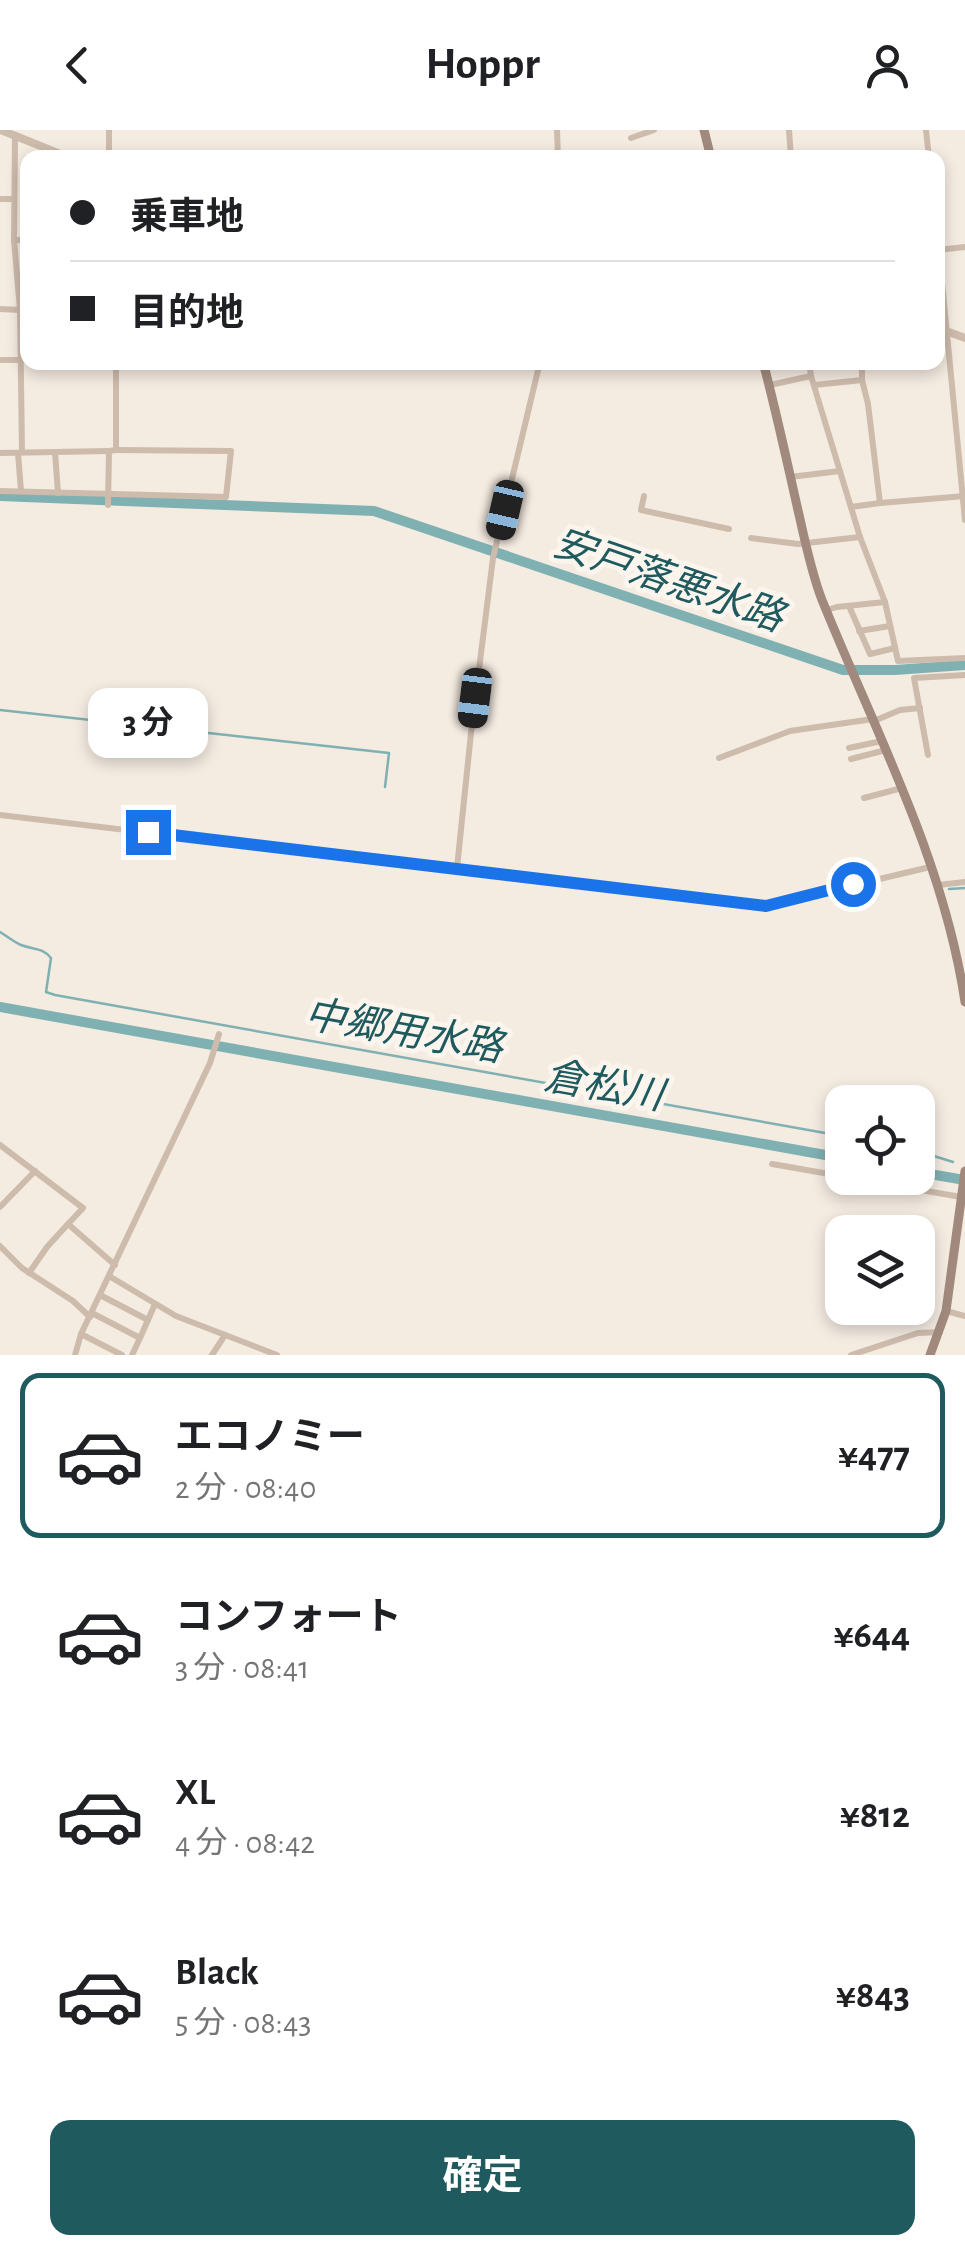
<!DOCTYPE html>
<html lang="ja">
<head>
<meta charset="utf-8">
<style>
	body { margin:0; font-family:"Alegreya Sans","Noto Sans JP",sans-serif; background:#f2f2f2; color:#202124; height:100vh; display:flex; flex-direction:column; font-size:38px; white-space:nowrap }
	* { box-sizing:border-box; margin:0 }
	p { font-size:32px; color:#757577 }
	.icon { flex:none; width:55px; height:55px; fill:none; stroke:currentColor; stroke-width:2; stroke-linecap:round; stroke-linejoin:round }
	.map { position:relative; height:1225px; overflow:hidden }
	.side { display:flex; flex-direction:column; background:#fff; flex:1 }
	.side>* { flex:none }
	.guide { position:absolute; left:20px; top:20px; width:925px; height:220px; border-radius:20px; box-shadow:0 5px 15px #0003; display:grid; align-content:center; height:220px; padding:0 50px; background:#fff }
	.controls { position:absolute; left:825px; top:955px; display:grid; gap:20px }
	.controls a { display:grid; place-items:center; width:110px; height:110px; border-radius:20px; background:#fff; box-shadow:0 5px 15px #0003; font-size:50px }
	.end { position:absolute; width:45px; height:45px; margin:-22px; border:12px solid #1a73e8; background:#fff; box-shadow:0 0 0 5px #fff }
	.from { border-radius:50% }
	.bubble { position:absolute; height:70px; border-radius:20px; background:#fff; box-shadow:0 5px 15px #0003; font-size:32px; font-weight:700; line-height:70px; text-align:center }
	.car { position:absolute; width:30px; height:60px; margin:-30px -15px; border-radius:12px; box-shadow:0 0 8px 2px #0007; background:linear-gradient(#222 24%,#8ab4d8 0 40%,#222 0 76%,#8ab4d8 0 86%,#222 0) }
	.guide b { display:flex; align-items:center; gap:35px; height:95px; font-size:38px }
	.guide b+b { border-top:2px solid #e0e0e0 }
	.guide i { width:25px; height:25px; background:#202124 }
	ul { padding:18px 0 0; list-style:none }
	li { display:flex; align-items:center; gap:30px; height:165px; margin:0 20px 15px; padding:0 30px; border:5px solid transparent; border-radius:20px }
	li div { flex:1 }
	li b { display:block; font-size:38px }
	li em { font-style:normal; font-weight:700 }
	li.selected { border-color:#1f5a5e }
	li>.icon { width:90px; height:90px; stroke-width:1.5 }
	.cta { display:flex; gap:20px; margin-top:auto; padding:20px 50px }
	.cta a { flex:1; height:115px; border-radius:20px; background:#1f5a5e; color:#fff; font-size:40px; font-weight:700; line-height:115px; text-align:center }
	header { display:flex; justify-content:space-between; align-items:center; height:130px; padding:0 50px; background:#fff; font-size:45px; font-weight:700 }
	.map>svg:first-child { display:block }
</style>
</head>
<body>
<header><svg class="icon" aria-label="back" viewBox="0 0 24 24"><path d="M15 5l-7 7 7 7"/></svg>Hoppr<svg class="icon" aria-label="person" viewBox="0 0 24 24"><circle cx="12" cy="8" r="4"/><path d="M4 21q1-7 8-7t8 7"/></svg></header>
<div class="map">
<svg width="965" height="1225" viewBox="0 0 965 1225">
	<rect width="100%" height="100%" fill="#f4ebe1"/>
	<g fill="none" stroke-linecap="round" stroke-linejoin="round">
		<g stroke="#7fb0b2" stroke-width="2.5">
			<path d="M 0,580 L 389,623 L 385,657"/>
			<path d="M 949,759 L 965,758"/>
			<path d="M 0,802 C 7,806 14,812 21,815 C 34,820 42,817 51,828 L 46,862 L 55,865 L 842,1006"/>
			<path d="M 918,1021 L 953,1032"/>
		</g>
		<g stroke="#7fb0b2" stroke-width="10">
			<path d="M 0,366 L 374,381 L 843,540 L 895,540 L 965,535"/>
			<path d="M 0,877 L 842,1028"/>
			<path d="M 918,1042 L 965,1050"/>
		</g>
		<g stroke="#cdbbac" stroke-width="6">
			<path d="M 109,0 L 109,28"/>
			<path d="M 557,0 L 558,28"/>
			<path d="M 789,0 L 791,28"/>
			<path d="M 926,0 L 929,28"/>
			<path d="M 15,5 L 14,110 L 20,180 L 22,322"/>
			<path d="M 631,8 L 654,0"/>
			<path d="M 0,69 L 14,69"/>
			<path d="M 14,110 L 28,110"/>
			<path d="M 938,111 L 965,390"/>
			<path d="M 938,120 L 965,117"/>
			<path d="M 0,179 L 20,180"/>
			<path d="M 0,230 L 20,230"/>
			<path d="M 809,232 L 811,246 L 860,407 L 885,472 L 898,531 L 965,528"/>
			<path d="M 862,232 L 862,250 L 868,274 L 880,373 L 965,366"/>
			<path d="M 770,255 L 811,246"/>
			<path d="M 814,255 L 862,250"/>
			<path d="M 55,322 L 58,363"/>
			<path d="M 0,323 L 109,321"/>
			<path d="M 18,323 L 21,361"/>
			<path d="M 790,347 L 840,341"/>
			<path d="M 0,361 L 226,367 L 231,321 L 116,320"/>
			<path d="M 644,366 L 641,380 L 729,399"/>
			<path d="M 108,375 L 109,321 L 116,320 L 116,232"/>
			<path d="M 851,377 L 880,373"/>
			<path d="M 751,408 L 798,414 L 860,407"/>
			<path d="M 849,476 L 870,524 L 895,518"/>
			<path d="M 827,480 L 837,477 L 885,472"/>
			<path d="M 859,501 L 890,496"/>
			<path d="M 874,591 L 900,580 L 920,578"/>
			<path d="M 849,618 L 882,611"/>
			<path d="M 928,625 L 914,548 L 965,545"/>
			<path d="M 719,628 L 790,601 L 873,589"/>
			<path d="M 851,629 L 886,620"/>
			<path d="M 864,668 L 902,658"/>
			<path d="M 0,685 L 766,776 L 930,737"/>
			<path d="M 457,738 L 471,603 L 493,428 L 540,232"/>
			<path d="M 938,755 L 965,752"/>
			<path d="M 0,1015 L 83,1078 L 68,1094 L 115,1135"/>
			<path d="M 772,1034 L 961,1067"/>
			<path d="M 0,1077 L 35,1041"/>
			<path d="M 0,1116 L 22,1138 L 73,1171 L 90,1187"/>
			<path d="M 29,1143 L 47,1117 L 68,1094"/>
			<path d="M 109,1146 L 176,1186 L 277,1225"/>
			<path d="M 100,1165 L 148,1190"/>
			<path d="M 946,1181 L 965,1186"/>
			<path d="M 92,1183 L 140,1208 L 132,1225"/>
			<path d="M 81,1204 L 122,1225"/>
			<path d="M 140,1208 L 155,1174"/>
			<path d="M 75,1225 L 81,1204 L 210,933 L 219,904"/>
			<path d="M 212,1225 L 225,1205"/>
			<path d="M 851,1225 L 918,1203 L 940,1202"/>
		</g>
		<g stroke="#cdbbac" stroke-width="8">
			<path d="M 1,0 L 70,28"/>
			<path d="M 938,198 L 965,208"/>
		</g>
		<g stroke="#a18a7d" stroke-width="9">
			<path d="M 704,0 L 711,28"/>
			<path d="M 763,232 C 777,284 788,337 800,389 C 806,416 812,444 822,470 C 875,601 944,730 965,872"/>
			<path d="M 930,1225 L 946,1181 L 965,1041"/>
		</g>
	</g>
	<g fill="none" stroke-linecap="round" stroke-linejoin="round">
		<path stroke="#1a73e8" stroke-width="12" d="M 148,702 L 766,776 L 853,754"/>
	</g>
	<g text-anchor="middle" stroke-width="10" stroke-linejoin="round" paint-order="stroke">
		<g font-size="40" font-style="italic" fill="#1f5a5e" stroke="#fbf5ee">
			<text transform="translate(669 449) rotate(19)" y="14">安戸落悪水路</text>
			<text transform="translate(404 900) rotate(10)" y="14">中郷用水路</text>
			<text transform="translate(604 955) rotate(10)" y="14">倉松川</text>
		</g>
	</g>
</svg>
<div class="controls">
<a><svg class="icon" aria-label="locate" viewBox="0 0 24 24"><circle cx="12" cy="12" r="6"/><path d="M12 2v4M12 18v4M2 12h4M18 12h4"/></svg></a>
<a><svg class="icon" aria-label="layers" viewBox="0 0 24 24"><path d="M12 4l9 5-9 5-9-5zM3 14l9 5 9-5"/></svg></a>
</div>
<i class="end from" style="left:853px;top:754px"></i>
<i class="end" style="left:148px;top:702px"></i>
<div class="bubble" style="left:88px;top:558px;width:120px">3 分</div>
<i class="car" style="left:505px;top:380px;rotate:193deg"></i>
<i class="car" style="left:475px;top:568px;rotate:187deg"></i>
<div class="guide">
<b><i class="from"></i>乗車地</b>
<b><i></i>目的地</b>
</div>
</div>
<section class="side">
<ul>
<li class="selected"><svg class="icon" aria-label="car" viewBox="0 0 24 24"><path d="M5 17H2v-5l4-1 3-4h7l3 4 3 1v5h-3M9 17h6M6 11h13"/><circle cx="7" cy="17" r="2"/><circle cx="17" cy="17" r="2"/></svg><div><b>エコノミー</b><p>2 分 · 08:40</p></div><em>¥477</em></li>
<li><svg class="icon" aria-label="car" viewBox="0 0 24 24"><path d="M5 17H2v-5l4-1 3-4h7l3 4 3 1v5h-3M9 17h6M6 11h13"/><circle cx="7" cy="17" r="2"/><circle cx="17" cy="17" r="2"/></svg><div><b>コンフォート</b><p>3 分 · 08:41</p></div><em>¥644</em></li>
<li><svg class="icon" aria-label="car" viewBox="0 0 24 24"><path d="M5 17H2v-5l4-1 3-4h7l3 4 3 1v5h-3M9 17h6M6 11h13"/><circle cx="7" cy="17" r="2"/><circle cx="17" cy="17" r="2"/></svg><div><b>XL</b><p>4 分 · 08:42</p></div><em>¥812</em></li>
<li><svg class="icon" aria-label="car" viewBox="0 0 24 24"><path d="M5 17H2v-5l4-1 3-4h7l3 4 3 1v5h-3M9 17h6M6 11h13"/><circle cx="7" cy="17" r="2"/><circle cx="17" cy="17" r="2"/></svg><div><b>Black</b><p>5 分 · 08:43</p></div><em>¥843</em></li>
</ul>
<div class="cta"><a>確定</a></div>
</section>
</body>
</html>
